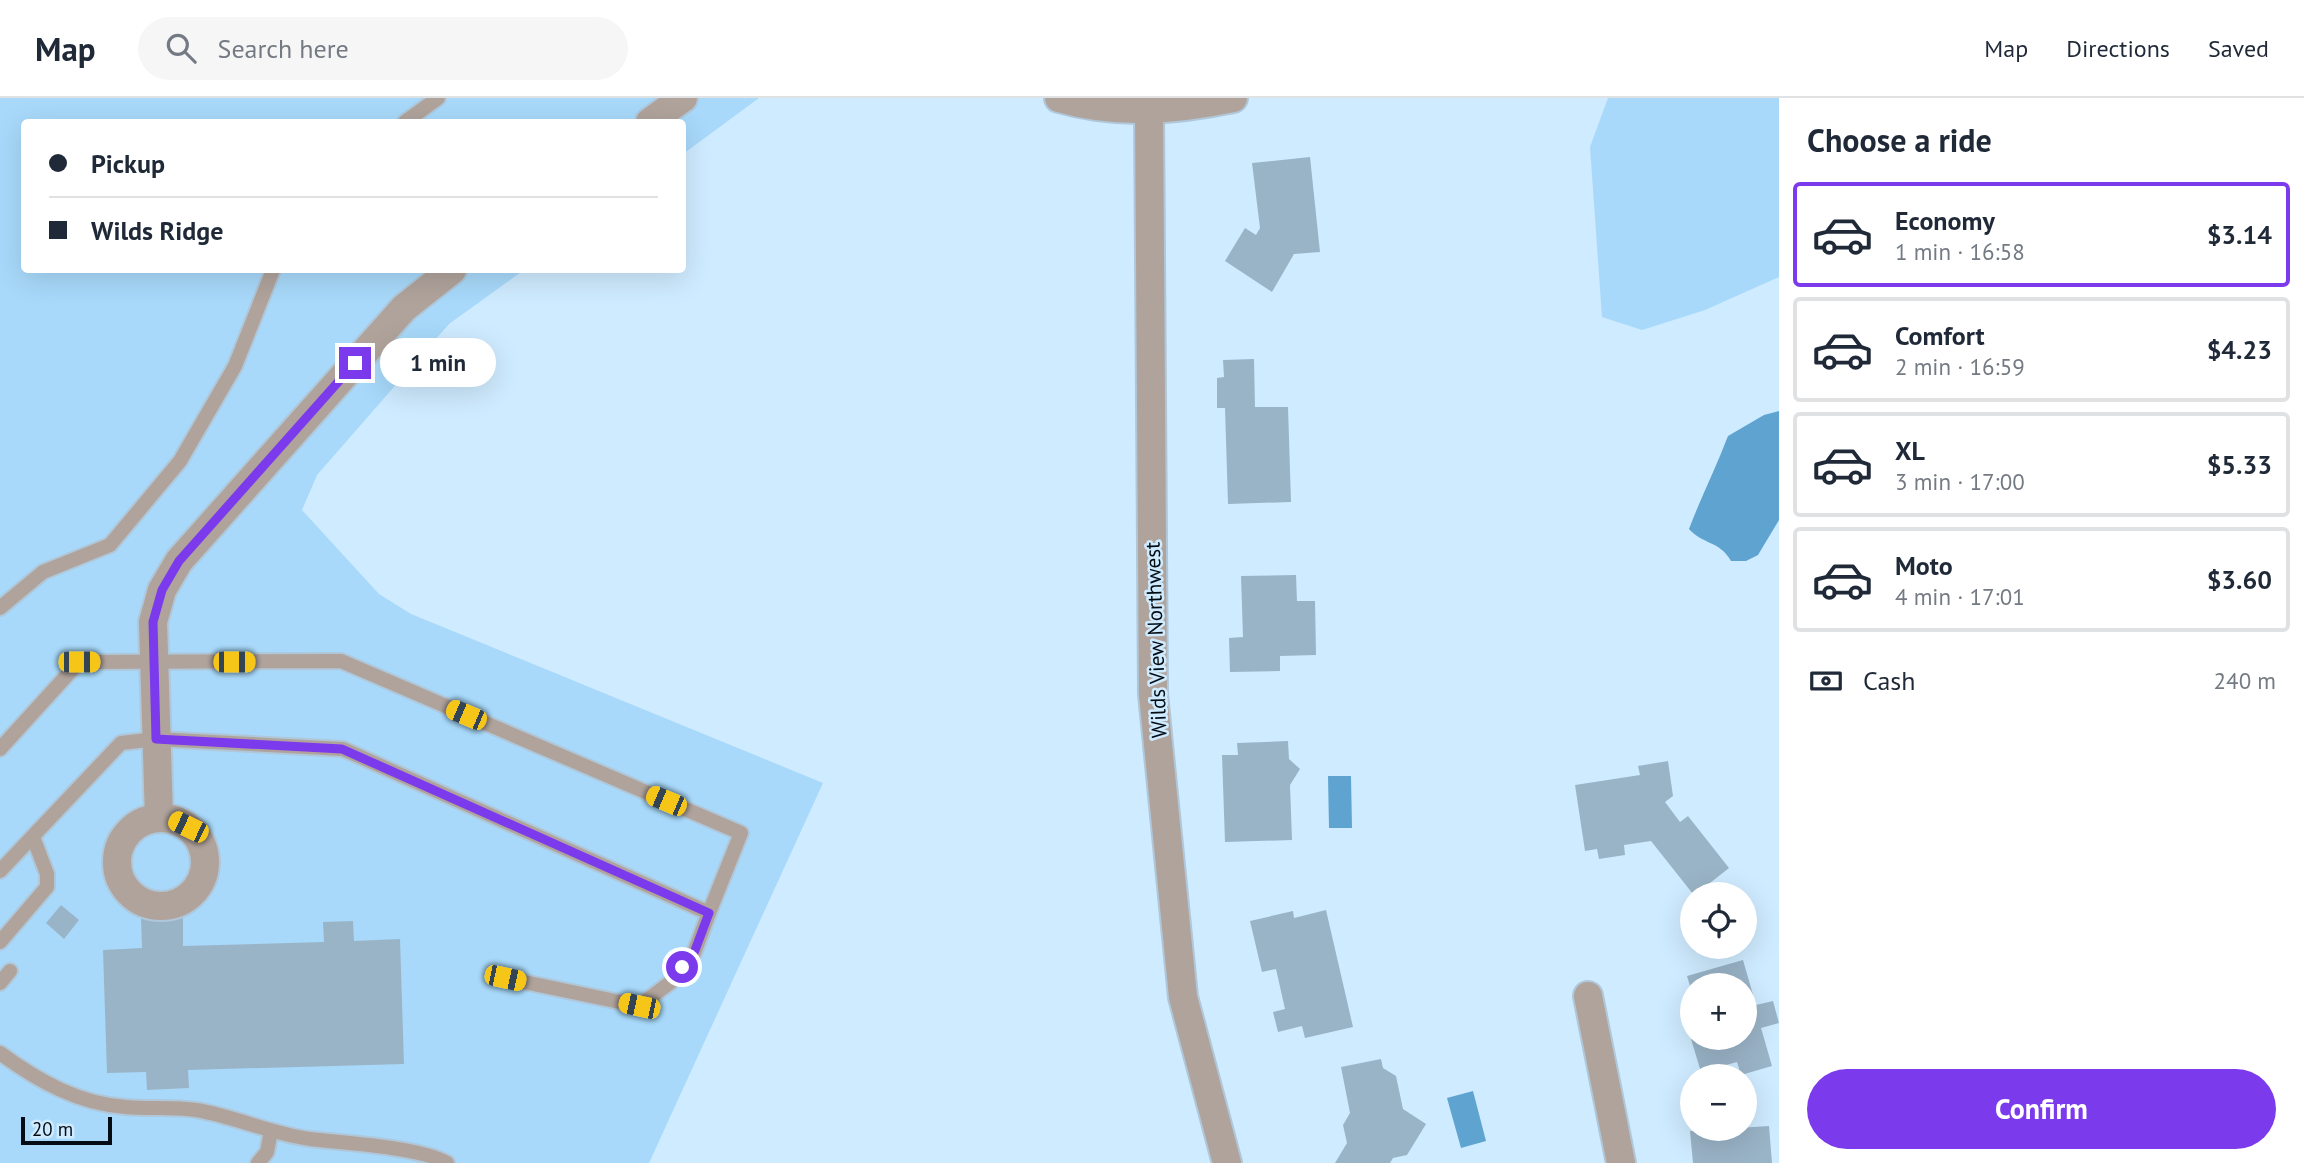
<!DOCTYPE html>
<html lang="en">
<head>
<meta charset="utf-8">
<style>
	body { margin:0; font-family:"PT Sans",sans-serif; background:#f6f6f7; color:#1f2937; height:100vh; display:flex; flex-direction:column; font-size:26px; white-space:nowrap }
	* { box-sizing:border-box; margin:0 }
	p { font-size:23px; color:#747a83 }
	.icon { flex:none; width:38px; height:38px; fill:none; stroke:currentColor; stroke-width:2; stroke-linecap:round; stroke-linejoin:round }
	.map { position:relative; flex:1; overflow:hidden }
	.panel { display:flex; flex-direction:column; background:#fff; width:525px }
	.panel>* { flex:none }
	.guide { position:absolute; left:21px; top:21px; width:665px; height:154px; border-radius:7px; box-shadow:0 7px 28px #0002; display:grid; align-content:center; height:154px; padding:0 28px; background:#fff }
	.fabs { position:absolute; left:1680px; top:784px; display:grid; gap:14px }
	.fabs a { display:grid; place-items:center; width:77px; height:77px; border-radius:50%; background:#fff; box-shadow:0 7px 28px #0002; font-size:35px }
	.scale { position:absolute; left:21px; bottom:18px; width:91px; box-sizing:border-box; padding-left:7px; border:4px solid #040c13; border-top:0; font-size:19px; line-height:24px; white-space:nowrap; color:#040c13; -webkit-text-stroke:5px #cfebff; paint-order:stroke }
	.end { position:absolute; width:32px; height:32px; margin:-16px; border:9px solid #7c3aed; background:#fff; box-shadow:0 0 0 4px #fff }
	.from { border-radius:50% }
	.bubble { position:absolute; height:49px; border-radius:24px; background:#fff; box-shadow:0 7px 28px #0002; font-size:23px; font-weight:700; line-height:49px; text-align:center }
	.car { position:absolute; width:21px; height:42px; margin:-21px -10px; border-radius:9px; box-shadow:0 0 5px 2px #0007; background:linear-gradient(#f5c518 24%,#345 0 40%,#f5c518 0 76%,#345 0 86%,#f5c518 0) }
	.guide b { display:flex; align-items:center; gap:24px; height:66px; font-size:26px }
	.guide b+b { border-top:2px solid #e0e1e3 }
	.guide i { width:18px; height:18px; background:#1f2937 }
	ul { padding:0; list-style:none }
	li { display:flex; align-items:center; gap:21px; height:105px; margin:0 14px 10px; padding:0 14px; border:4px solid #e0e1e3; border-radius:7px }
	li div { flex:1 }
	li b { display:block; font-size:26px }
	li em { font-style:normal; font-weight:700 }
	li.on { border-color:#7c3aed }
	li>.icon { width:63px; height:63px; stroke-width:1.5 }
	h2 { padding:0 28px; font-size:32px; line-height:84px }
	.pay { display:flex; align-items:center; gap:18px; height:77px; padding:0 28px; font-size:26px }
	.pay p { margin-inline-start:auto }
	.action { display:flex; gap:14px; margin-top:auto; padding:14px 28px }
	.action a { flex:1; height:80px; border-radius:42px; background:#7c3aed; color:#fff; font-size:28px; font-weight:700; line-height:80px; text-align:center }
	header { display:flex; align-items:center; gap:42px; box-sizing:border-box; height:98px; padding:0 35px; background:#fff; border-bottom:2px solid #e0e1e3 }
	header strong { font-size:33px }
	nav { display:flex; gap:38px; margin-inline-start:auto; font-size:24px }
	.search { width:490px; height:63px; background:#f6f6f7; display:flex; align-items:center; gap:18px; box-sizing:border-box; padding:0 24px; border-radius:38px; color:#747a83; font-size:26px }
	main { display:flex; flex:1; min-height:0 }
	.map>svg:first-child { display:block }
</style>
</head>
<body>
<header>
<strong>Map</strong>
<div class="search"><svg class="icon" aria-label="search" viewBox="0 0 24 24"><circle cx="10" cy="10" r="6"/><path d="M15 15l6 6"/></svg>Search here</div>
<nav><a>Map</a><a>Directions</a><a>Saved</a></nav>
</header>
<main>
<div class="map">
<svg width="1779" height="1065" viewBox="0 0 1779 1065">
	<rect width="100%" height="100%" fill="#cfebff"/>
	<g fill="#a8d9fa">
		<path d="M 0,0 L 759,0 L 683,56 L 682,24 L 24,24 L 24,172 L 524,172 L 449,226 L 317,377 L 302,412 L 379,496 L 411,516 L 823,685 L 649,1065 L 0,1065 Z"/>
		<path d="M 1608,0 L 1779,0 L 1779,179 L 1705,212 L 1642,232 L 1602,219 L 1590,49 Z"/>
	</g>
	<g fill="#5fa4d1">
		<path d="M 1779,313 L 1779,422 L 1758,457 L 1746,463 L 1731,463 C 1719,442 1703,447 1689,431 C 1701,399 1716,370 1728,338 L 1764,317 Z"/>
		<path d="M 1328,678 L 1351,678 L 1352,730 L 1329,730 Z"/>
		<path d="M 1473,993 L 1486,1043 L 1461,1050 L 1447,1000 Z"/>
	</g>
	<g fill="#9ab4c7">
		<path d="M 1310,59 L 1320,154 L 1294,156 L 1272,194 L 1225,163 L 1245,130 L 1256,137 L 1260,130 L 1252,65 Z"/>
		<path d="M 1254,261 L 1255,309 L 1288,309 L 1291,404 L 1228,406 L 1225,310 L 1217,310 L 1217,280 L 1224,279 L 1223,262 Z"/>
		<path d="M 1296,477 L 1297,503 L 1315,503 L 1316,557 L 1280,558 L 1280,573 L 1230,574 L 1229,540 L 1243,539 L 1241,478 Z"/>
		<path d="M 1288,643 L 1289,661 L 1300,671 L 1290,687 L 1292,742 L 1225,744 L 1222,657 L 1238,657 L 1237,645 Z"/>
		<path d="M 1668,663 L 1673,698 L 1665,704 L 1680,724 L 1688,718 L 1729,770 L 1696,796 L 1693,796 L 1651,743 L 1624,747 L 1625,757 L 1599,761 L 1597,751 L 1585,753 L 1575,687 L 1640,677 L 1638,668 Z"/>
		<path d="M 61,807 L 79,822 L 64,841 L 46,825 Z"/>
		<path d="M 1326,812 L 1353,929 L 1305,940 L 1302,928 L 1278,934 L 1273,914 L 1285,911 L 1276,871 L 1262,874 L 1250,823 L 1293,813 L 1294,820 Z"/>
		<path d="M 183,818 L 183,848 L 324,844 L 323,824 L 353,823 L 354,843 L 400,841 L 404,966 L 188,972 L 189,990 L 147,992 L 146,974 L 107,975 L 103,852 L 142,850 L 141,820 Z"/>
		<path d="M 1743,862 L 1756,907 L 1773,903 L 1779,925 L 1761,930 L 1772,968 L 1741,977 L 1737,964 L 1701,974 L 1691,941 L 1745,940 L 1745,887 L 1692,887 L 1692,895 L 1687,878 Z"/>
		<path d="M 1381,961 L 1383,970 L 1396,978 L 1403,1011 L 1426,1026 L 1407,1057 L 1393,1060 L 1390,1065 L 1335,1065 L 1347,1045 L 1343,1027 L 1350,1015 L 1341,969 Z"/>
		<path d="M 1769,1028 L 1772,1065 L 1693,1065 L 1690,1033 Z"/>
	</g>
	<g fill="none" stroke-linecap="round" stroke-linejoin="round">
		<defs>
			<g id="lane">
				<path d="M 405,24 L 438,0"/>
				<path d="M 0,510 L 43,474 L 110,447 L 180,363 L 235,268 L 273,172"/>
				<path d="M 0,651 L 79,564 L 341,563 L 741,735 L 709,815 L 343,651 L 156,641 L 121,645 L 0,773"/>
				<path d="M 0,844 L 47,789 L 47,776 L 33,739"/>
				<path d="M 505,880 L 639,908 L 671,884 L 694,855 L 709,815"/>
				<path d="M 0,885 L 10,873"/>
				<path d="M 0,955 C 38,983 79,1006 126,1009 C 149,1011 173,1009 196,1012 C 234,1018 271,1036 310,1041 C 343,1045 421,1049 447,1065"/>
				<path d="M 258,1065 L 267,1054 L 271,1033"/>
			</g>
			<g id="street">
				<path d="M 1059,0 C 1117,17 1175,12 1233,0"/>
				<path d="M 1149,12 L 1153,596 L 1183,899 L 1227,1065"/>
				<path d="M 650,24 L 683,0"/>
				<path d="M 159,720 L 153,524 L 162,492 L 179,463 L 404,210 L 452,172"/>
				<circle cx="161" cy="764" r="44"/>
				<path d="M 1588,898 L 1621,1065"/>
			</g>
		</defs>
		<use href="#lane" stroke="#afc7d9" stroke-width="18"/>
		<use href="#street" stroke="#afc7d9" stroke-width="32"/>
		<use href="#lane" stroke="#b0a39c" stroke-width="14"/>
		<use href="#street" stroke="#b0a39c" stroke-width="28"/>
	</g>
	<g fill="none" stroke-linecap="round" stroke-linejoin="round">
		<path stroke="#7c3aed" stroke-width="9" d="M 355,265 L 179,463 L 162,492 L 153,524 L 156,641 L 342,651 L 709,815 L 694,855 L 682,869"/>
	</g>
	<g text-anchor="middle" stroke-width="5" stroke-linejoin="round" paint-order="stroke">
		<g font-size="21" fill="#040c13" stroke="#cfebff">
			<text transform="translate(1156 542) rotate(-92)" y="7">Wilds View Northwest</text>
		</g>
	</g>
</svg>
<div class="fabs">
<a><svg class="icon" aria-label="locate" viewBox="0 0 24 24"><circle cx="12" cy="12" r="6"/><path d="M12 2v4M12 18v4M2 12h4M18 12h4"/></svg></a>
<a>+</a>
<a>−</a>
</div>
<div class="scale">20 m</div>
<i class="end from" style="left:682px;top:869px"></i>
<i class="end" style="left:355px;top:265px"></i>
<div class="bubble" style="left:380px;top:240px;width:116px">1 min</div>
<i class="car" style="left:79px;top:564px;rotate:90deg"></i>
<i class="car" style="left:234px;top:564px;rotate:90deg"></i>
<i class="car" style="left:466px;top:617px;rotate:293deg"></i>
<i class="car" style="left:666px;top:703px;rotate:293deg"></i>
<i class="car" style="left:188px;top:729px;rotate:296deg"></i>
<i class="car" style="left:505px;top:880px;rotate:102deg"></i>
<i class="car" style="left:639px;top:908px;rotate:282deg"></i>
<div class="guide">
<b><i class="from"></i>Pickup</b>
<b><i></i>Wilds Ridge</b>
</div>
</div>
<section class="panel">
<h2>Choose a ride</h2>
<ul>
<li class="on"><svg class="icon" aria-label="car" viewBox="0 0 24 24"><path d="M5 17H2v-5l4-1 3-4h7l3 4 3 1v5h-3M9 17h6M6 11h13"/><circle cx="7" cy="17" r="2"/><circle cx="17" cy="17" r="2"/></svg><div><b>Economy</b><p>1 min · 16:58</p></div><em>$3.14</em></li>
<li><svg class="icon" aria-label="car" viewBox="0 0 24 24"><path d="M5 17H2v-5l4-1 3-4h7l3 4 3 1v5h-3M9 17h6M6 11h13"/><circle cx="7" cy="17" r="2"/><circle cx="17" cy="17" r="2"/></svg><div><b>Comfort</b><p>2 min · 16:59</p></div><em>$4.23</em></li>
<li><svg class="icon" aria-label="car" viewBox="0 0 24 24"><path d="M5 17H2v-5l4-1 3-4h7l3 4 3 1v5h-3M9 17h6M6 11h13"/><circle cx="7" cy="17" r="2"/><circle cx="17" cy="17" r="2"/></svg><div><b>XL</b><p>3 min · 17:00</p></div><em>$5.33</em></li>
<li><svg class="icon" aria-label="car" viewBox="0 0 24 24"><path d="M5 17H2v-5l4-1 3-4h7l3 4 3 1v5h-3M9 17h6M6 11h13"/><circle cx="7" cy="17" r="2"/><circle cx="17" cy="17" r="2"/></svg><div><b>Moto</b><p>4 min · 17:01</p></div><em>$3.60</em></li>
</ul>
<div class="pay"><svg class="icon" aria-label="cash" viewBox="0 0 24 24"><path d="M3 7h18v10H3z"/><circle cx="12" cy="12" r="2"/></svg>Cash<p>240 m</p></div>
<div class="action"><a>Confirm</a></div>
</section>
</main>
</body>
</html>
